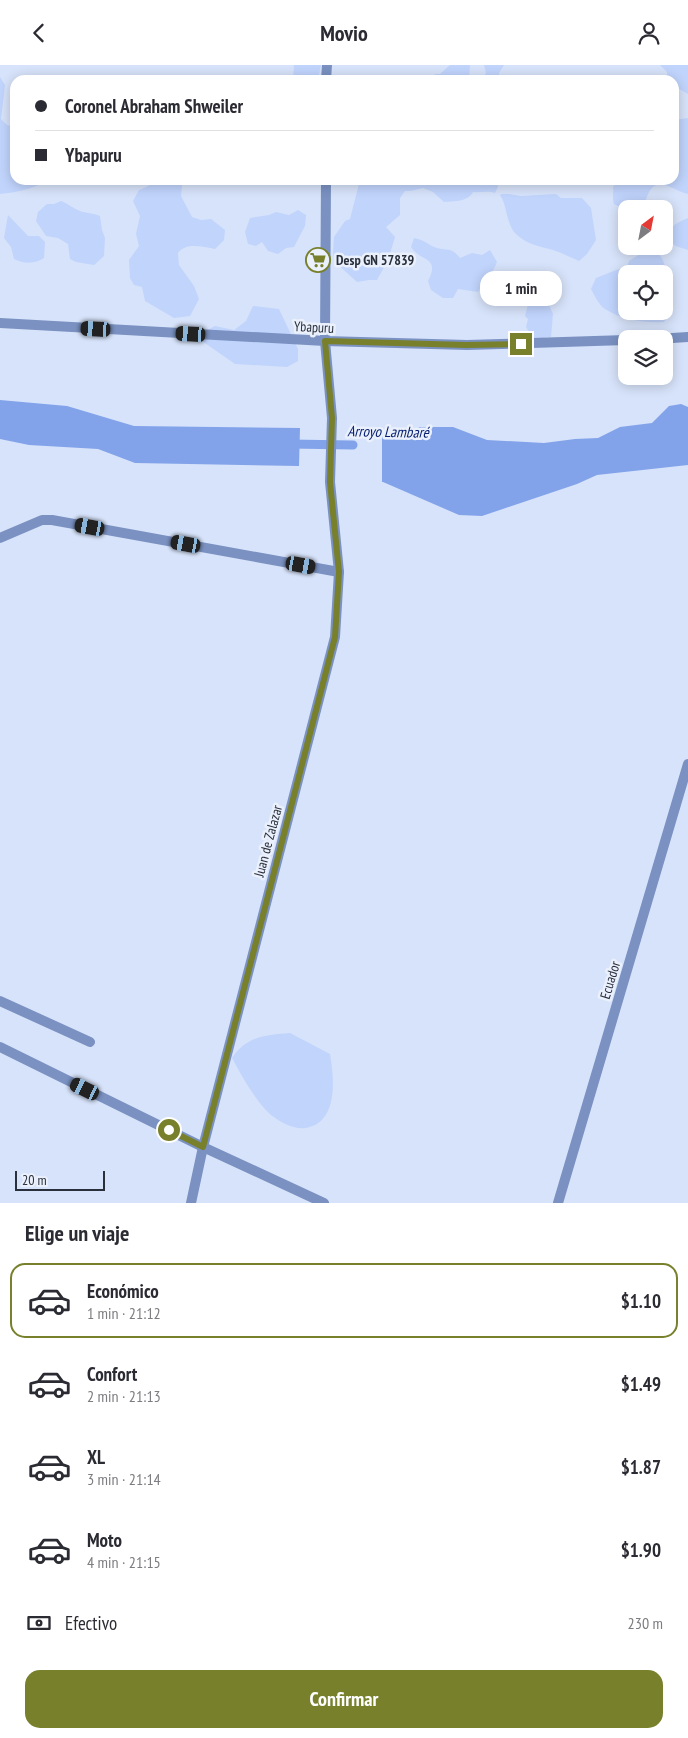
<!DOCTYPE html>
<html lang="es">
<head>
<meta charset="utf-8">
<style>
	body { margin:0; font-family:"PT Sans Narrow",sans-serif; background:#f7f7f7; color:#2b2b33; height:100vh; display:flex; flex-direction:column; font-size:19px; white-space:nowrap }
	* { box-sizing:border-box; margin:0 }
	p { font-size:16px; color:#7c7c81 }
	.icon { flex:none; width:28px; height:28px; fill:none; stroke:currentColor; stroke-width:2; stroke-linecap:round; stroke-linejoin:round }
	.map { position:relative; height:1138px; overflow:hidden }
	.panel { display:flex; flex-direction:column; background:#fff; flex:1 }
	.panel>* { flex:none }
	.banner { position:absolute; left:10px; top:10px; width:669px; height:110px; border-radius:15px; box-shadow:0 2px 12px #0003; display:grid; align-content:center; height:110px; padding:0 25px; background:#fff }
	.needle { width:32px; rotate:32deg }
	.buttons { position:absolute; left:618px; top:135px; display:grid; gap:10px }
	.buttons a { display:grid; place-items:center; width:55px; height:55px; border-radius:10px; background:#fff; box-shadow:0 2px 12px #0003; font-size:25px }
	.scale { position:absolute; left:15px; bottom:12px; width:90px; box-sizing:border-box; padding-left:5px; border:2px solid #2a303b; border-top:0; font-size:14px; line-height:18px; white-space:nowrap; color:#2a303b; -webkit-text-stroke:4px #eaf0fc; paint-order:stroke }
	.end { position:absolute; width:22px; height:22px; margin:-11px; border:6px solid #78802c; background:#fff; box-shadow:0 0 0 2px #fff }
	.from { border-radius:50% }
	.bubble { position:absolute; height:35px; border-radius:15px; background:#fff; box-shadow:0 2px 12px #0003; font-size:16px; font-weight:700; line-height:35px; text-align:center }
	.car { position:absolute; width:15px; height:30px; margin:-15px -8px; border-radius:6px; box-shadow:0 0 4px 1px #0007; background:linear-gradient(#222 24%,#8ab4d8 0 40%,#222 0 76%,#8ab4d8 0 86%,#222 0) }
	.banner b { display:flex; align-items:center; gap:18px; height:48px; font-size:19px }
	.banner b+b { border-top:1px solid #e1e1e2 }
	.banner i { width:12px; height:12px; background:#2b2b33 }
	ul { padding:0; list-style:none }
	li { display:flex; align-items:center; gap:15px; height:75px; margin:0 10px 8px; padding:0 15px; border:2px solid transparent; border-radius:15px }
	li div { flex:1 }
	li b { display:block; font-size:19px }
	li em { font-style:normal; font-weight:700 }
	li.selected { border-color:#78802c }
	li>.icon { width:45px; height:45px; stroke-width:1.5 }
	h2 { padding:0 25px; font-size:22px; line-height:60px }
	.pay { display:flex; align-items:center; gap:12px; height:55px; padding:0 25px; font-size:19px }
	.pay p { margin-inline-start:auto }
	.button { display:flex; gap:10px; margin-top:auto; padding:10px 25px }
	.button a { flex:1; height:58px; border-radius:15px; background:#78802c; color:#fff; font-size:20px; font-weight:700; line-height:58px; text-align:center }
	header { display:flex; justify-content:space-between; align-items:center; height:65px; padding:0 25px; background:#fff; font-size:22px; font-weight:700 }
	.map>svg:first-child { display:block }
</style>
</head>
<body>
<header><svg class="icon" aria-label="back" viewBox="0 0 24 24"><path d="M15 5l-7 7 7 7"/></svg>Movio<svg class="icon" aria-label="person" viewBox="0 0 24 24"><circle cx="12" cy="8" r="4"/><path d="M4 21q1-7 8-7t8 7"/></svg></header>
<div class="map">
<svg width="688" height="1138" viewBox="0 0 688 1138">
	<rect width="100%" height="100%" fill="#d7e3fa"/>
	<g fill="#c1d4fc">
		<path d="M 294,0 L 321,0 L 318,15 L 293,15 Z"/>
		<path d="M 450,0 L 470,0 L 469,15 L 429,15 L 435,9 L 440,9 Z"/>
		<path d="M 484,0 L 504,0 L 499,8 L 500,15 L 482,15 L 486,8 Z"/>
		<path d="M 660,0 L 688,0 L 688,29 L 676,22 L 674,15 L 667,13 L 667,7 Z"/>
		<path d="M 0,12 L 5,20 L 1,54 L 7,60 L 15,62 L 15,115 L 46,115 C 33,125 16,127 0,129 Z"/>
		<path d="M 688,53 L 688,129 C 677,127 660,112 651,124 C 647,129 646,137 642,142 L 626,145 L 614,139 C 612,133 614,128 613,122 L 619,115 L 674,115 L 674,55 Z"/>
		<path d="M 162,115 L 173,115 L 182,120 L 181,131 L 192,152 L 201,155 L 211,154 L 225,165 L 224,175 L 215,184 C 203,182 186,177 178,188 L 179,200 L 194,221 L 199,234 L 190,251 L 174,253 L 145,236 L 142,222 L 134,220 L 130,213 L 129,195 L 139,181 L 136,169 L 140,151 L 133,136 L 139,125 C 148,122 153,117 162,115 Z"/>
		<path d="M 360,115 L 497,115 L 498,122 L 495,128 C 488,125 481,128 473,127 C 468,137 454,136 444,137 L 433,127 L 423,123 L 411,126 L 405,126 L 400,133 L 400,150 L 386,162 L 395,172 L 388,195 L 377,215 L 369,215 L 357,217 L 335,197 L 333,187 L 334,172 L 345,156 L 350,154 Z"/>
		<path d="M 502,129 L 509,129 L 521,131 L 556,129 L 561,133 L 582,133 L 591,143 L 596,175 L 587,189 L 579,196 C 570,192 562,188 553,185 C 538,181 525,179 514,167 C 506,156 507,140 500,130 Z"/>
		<path d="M 61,136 C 67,138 76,145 80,146 C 86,148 93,148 100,151 L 102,165 L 105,173 L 104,191 L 94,200 L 76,197 L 70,194 L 68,179 L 58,173 L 46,171 L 36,156 L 38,147 L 47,139 L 54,139 Z"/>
		<path d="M 298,145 L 306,150 L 305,161 L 294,182 L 286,183 L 278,189 L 268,186 L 262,177 L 256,181 L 248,179 L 245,167 L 250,153 L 269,150 L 276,147 L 289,150 Z"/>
		<path d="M 8,150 L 28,171 L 39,171 L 45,177 L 44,193 C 35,199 24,199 14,194 L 11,182 L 4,173 Z"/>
		<path d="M 688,153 L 688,185 C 679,182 672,181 667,173 C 669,161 678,157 688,153 Z"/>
		<path d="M 414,173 C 426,175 429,181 437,183 C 449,186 451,182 460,193 L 472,188 L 482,190 L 490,185 L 497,197 C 493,209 484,216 478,227 L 458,224 L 453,233 L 443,233 L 431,225 L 428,216 C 441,191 420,197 411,182 Z"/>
		<path d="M 648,184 C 662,187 665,197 666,210 L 664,212 L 664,209 L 626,209 L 626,246 L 664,246 L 664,237 L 669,238 L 671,247 L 664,257 C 644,258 622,255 605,244 C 598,239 595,231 591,224 L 596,213 L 616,205 L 627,202 L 629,196 Z"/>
		<path d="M 532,206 L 538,210 L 543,221 L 543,227 L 553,249 L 551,272 L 546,272 L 539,275 L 531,271 L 526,262 L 528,254 L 525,251 L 528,239 L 520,215 L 525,207 Z"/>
		<path d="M 253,241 L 279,244 L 298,284 L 298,296 L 287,302 L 235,299 L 202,276 C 201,268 209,264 215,261 L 234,265 L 246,256 Z"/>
		<path d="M 290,968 L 330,989 C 334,1013 339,1057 306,1063 C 294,1065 280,1057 271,1050 C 257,1038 241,1010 232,993 C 246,971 266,970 290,968 Z"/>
	</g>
	<g fill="#82a3ea">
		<path d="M 0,335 L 67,341 L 134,361 L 300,363 L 299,401 L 135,398 L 98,384 L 29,380 L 0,374 Z"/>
		<path d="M 681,339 L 688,342 L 688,400 L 597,410 L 577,419 L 482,451 L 459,450 L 383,417 L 369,416 L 365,361 L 393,369 L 421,362 L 453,362 L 487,375 L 544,378 L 575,374 L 598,373 L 620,362 L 652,358 L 669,341 Z"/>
	</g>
	<path fill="#d7e3fa" d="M 340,357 L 365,358 L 382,363 L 382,419 L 369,418 L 343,410 Z"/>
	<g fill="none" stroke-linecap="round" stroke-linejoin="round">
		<path stroke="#82a3ea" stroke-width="9" d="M 289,379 L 353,380"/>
		<g stroke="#7a91c1" stroke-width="10">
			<path d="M 0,473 L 42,455 L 52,455 L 339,507"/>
			<path d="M 0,936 L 90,977"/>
		</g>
		<g stroke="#7a91c1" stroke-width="10">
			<path d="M 0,258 L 325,276 L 467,280 L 626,275"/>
			<path d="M 657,274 L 688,272"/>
			<path d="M 0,982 L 203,1082 L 324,1138"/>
			<path d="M 558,1138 L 688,699"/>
		</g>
		<g stroke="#7a91c1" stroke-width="10">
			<path d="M 326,15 L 327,0"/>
			<path d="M 191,1138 L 203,1082 L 335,572 L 339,507 L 330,417 L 332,353 L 325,276 L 326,115"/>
		</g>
	</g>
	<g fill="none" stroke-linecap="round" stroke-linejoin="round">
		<path stroke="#78802c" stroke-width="6" d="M 169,1065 L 203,1082 L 335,572 L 339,507 L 330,417 L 332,353 L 325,276 L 466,280 L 521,279"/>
	</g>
	<defs>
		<symbol id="supermarket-ring" viewBox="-11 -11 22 22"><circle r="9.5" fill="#eaf0fc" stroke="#78802c" stroke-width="1.5"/><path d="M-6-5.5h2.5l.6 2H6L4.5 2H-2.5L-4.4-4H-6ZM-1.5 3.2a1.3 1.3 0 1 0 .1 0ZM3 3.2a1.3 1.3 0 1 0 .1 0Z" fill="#78802c"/></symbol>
	</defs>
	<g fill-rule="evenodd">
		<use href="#supermarket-ring" x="304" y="181" width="28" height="28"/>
	</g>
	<g text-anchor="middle" stroke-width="5" stroke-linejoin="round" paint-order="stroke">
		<g font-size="14" font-weight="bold" fill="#2a303b" stroke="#eaf0fc" text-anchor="start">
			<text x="336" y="200">Desp GN 57839</text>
		</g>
		<g font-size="14" fill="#2a303b" stroke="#eaf0fc">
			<text transform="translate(314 262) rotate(3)" y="5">Ybapuru</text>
			<text transform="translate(268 776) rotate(-75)" y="5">Juan de Zalazar</text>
			<text transform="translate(610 915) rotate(-73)" y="5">Ecuador</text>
		</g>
		<g font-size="15" font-style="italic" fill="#051f6f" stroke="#eaf0fc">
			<text transform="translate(388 367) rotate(1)" y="5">Arroyo Lambaré</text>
		</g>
	</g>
</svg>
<div class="buttons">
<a><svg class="needle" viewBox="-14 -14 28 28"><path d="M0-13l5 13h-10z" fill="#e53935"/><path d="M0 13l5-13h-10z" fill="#7c7c81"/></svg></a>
<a><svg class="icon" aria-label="locate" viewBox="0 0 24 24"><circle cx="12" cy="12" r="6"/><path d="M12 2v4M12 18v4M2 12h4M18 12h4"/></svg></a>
<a><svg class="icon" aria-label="layers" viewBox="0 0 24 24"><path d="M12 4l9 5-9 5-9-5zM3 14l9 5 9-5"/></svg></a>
</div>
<div class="scale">20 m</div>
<i class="end from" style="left:169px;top:1065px"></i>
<i class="end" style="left:521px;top:279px"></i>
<div class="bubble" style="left:480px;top:206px;width:82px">1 min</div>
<i class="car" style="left:96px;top:264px;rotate:273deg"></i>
<i class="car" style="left:191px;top:269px;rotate:273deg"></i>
<i class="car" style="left:90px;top:462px;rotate:280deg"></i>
<i class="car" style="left:186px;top:479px;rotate:280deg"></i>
<i class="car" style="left:301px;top:500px;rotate:100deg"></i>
<i class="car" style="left:85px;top:1024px;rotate:296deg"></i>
<div class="banner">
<b><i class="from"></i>Coronel Abraham Shweiler</b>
<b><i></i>Ybapuru</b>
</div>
</div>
<section class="panel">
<h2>Elige un viaje</h2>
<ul>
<li class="selected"><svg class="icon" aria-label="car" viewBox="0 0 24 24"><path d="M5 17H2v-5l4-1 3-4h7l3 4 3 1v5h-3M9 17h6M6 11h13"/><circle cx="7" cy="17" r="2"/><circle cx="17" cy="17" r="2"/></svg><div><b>Económico</b><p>1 min · 21:12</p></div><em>$1.10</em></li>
<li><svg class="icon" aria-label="car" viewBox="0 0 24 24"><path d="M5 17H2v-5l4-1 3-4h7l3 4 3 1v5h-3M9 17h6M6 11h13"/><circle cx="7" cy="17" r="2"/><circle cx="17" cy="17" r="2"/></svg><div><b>Confort</b><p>2 min · 21:13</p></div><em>$1.49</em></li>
<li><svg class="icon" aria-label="car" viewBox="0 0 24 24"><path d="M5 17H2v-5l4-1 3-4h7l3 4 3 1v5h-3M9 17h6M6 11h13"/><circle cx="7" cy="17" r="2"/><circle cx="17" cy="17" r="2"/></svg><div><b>XL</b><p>3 min · 21:14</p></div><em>$1.87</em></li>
<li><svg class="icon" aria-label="car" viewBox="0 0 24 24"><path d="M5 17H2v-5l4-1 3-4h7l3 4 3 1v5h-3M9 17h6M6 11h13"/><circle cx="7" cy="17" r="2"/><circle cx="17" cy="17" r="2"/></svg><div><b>Moto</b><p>4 min · 21:15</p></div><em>$1.90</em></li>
</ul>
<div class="pay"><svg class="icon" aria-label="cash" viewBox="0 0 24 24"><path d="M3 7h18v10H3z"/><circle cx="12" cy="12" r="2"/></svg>Efectivo<p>230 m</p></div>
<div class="button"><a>Confirmar</a></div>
</section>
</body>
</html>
